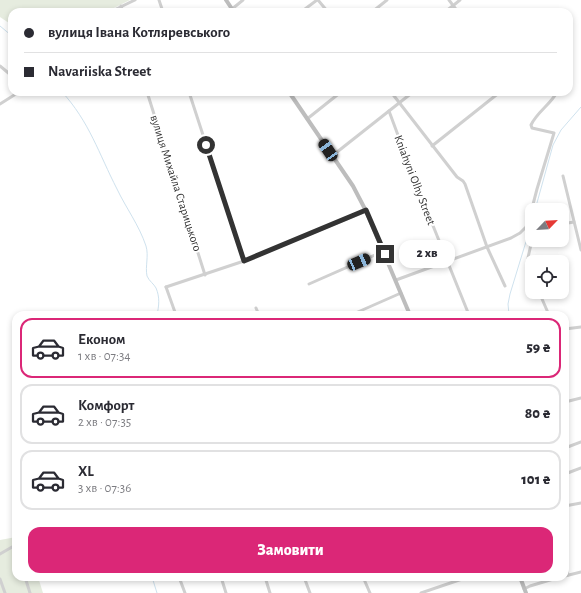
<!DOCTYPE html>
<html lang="uk">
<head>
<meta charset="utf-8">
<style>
	body { margin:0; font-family:"Alegreya Sans",sans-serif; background:#f7f7f7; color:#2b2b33; height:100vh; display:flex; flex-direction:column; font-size:15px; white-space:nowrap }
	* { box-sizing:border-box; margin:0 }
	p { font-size:13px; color:#7c7c81 }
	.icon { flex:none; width:22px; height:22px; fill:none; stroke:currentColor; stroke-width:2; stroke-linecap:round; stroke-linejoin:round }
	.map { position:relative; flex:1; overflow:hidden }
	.panel { position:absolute; left:12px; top:311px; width:557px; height:270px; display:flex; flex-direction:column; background:#fff; border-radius:12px; box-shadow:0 2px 6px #0003 }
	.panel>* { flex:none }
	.hud { position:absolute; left:8px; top:8px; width:565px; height:88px; border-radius:12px; box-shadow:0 2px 6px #0003; display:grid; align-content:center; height:88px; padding:0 16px; background:#fff }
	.needle { width:26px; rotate:65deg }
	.tools { position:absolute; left:525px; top:203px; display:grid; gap:8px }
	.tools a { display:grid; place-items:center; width:44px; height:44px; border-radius:8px; background:#fff; box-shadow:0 2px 6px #0003; font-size:20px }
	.end { position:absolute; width:18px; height:18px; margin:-9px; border:5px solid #333; background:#fff; box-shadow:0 0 0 2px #fff }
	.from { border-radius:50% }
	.bubble { position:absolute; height:28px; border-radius:12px; background:#fff; box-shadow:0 2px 6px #0003; font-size:13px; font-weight:800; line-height:28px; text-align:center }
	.car { position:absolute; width:12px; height:24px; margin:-12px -6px; border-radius:5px; box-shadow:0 0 3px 1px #0007; background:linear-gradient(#222 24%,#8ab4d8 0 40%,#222 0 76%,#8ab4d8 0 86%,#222 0) }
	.hud b { display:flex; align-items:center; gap:14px; height:38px; font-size:15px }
	.hud b+b { border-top:1px solid #e1e1e2 }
	.hud i { width:10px; height:10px; background:#2b2b33 }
	ul { padding:7px 0 0; list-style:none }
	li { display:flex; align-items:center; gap:12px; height:60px; margin:0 8px 6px; padding:0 8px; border:2px solid #e1e1e2; border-radius:12px }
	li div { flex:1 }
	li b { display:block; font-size:15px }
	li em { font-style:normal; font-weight:800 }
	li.selected { border-color:#db2777 }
	li>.icon { width:36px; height:36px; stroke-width:1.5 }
	.primary-button { display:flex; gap:8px; margin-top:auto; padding:8px 16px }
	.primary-button a { flex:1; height:46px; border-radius:12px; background:#db2777; color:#fff; font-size:16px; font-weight:800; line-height:46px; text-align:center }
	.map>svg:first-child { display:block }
</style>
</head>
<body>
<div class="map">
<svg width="581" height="593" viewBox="0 0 581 593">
	<rect width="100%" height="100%" fill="#fff"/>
	<g fill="#e6ecdf">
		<path d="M 0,0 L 130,0 L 106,12 L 12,12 L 12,25 L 0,17 Z"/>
		<path d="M 16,537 L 16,577 L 38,577 L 43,593 L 0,593 L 0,540 Z"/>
	</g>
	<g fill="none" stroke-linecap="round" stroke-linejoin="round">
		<g stroke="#cfe2ee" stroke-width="1">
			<path d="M 0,26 L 12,36"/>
			<path d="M 62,92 C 89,121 99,154 117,189 C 126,208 139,225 146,246 C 149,256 145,266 147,276 C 149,281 154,284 156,288 C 160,297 159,306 157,315"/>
			<path d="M 535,210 L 553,145 L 561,130 L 581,107"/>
			<path d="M 509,315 L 508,304 L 510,294 L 532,222"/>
			<path d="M 152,577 L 157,593"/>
		</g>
		<g stroke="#d0d0d0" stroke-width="3">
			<path d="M 159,0 L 163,12"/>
			<path d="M 318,0 L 328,12"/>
			<path d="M 449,0 L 458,12"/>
			<path d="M 121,6 L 123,12"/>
			<path d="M 232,9 L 243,0"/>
			<path d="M 110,12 L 135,0"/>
			<path d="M 301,12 L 317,0"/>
			<path d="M 372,12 L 387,0"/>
			<path d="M 445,12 L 460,0"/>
			<path d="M 0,66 L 12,76"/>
			<path d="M 147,92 L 205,275"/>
			<path d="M 189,92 L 244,261"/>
			<path d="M 391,92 L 457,177 L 463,181 L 465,184 L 487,247 L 505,286"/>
			<path d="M 0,104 L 19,92"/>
			<path d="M 389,111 L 415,181 L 469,315"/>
			<path d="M 307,119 L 341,92"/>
			<path d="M 432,146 L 500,92"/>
			<path d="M 332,156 L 413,92"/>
			<path d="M 563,176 L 581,250"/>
			<path d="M 562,224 L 574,222"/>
			<path d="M 532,240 L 527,262 L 528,265 L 532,266"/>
			<path d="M 396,280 L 511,238 L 520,233 L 526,227 L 530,216 L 537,189 L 554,133 L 532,128 L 531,125 C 537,112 551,104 557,92"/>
			<path d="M 309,284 L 384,251"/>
			<path d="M 166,287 L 176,315"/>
			<path d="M 167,287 L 166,287 L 244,261 L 366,211"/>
			<path d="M 539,292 L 549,315"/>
			<path d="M 256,308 L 259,315"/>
			<path d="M 351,315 L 401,293"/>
			<path d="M 565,329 L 581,327"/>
			<path d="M 565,402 L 581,398"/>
			<path d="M 565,448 L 581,442"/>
			<path d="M 565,474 L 581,468"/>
			<path d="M 565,506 L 581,503"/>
			<path d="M 0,554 L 12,547 L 16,549"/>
			<path d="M 565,562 L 568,575"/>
			<path d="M 565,576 L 581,572"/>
			<path d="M 25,577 L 30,593"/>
			<path d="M 179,577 L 185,593"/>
			<path d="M 221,577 L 226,593"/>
			<path d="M 265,577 L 270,593"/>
			<path d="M 304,577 L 310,593"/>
			<path d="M 363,577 L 370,593"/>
			<path d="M 0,579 L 5,593"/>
			<path d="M 524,589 L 530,586 L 560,577"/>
			<path d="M 421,593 L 468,577"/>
		</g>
		<g stroke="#bdbdbd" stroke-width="4">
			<path d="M 226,0 L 234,12"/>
			<path d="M 289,92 L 353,186 L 366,211 L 410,315"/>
			<path d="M 520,577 L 526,593"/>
		</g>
	</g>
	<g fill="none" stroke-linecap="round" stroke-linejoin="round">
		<path stroke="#333" stroke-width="5" d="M 206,145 L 244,261 L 366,210 L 385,254"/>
	</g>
	<g text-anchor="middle" stroke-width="4" stroke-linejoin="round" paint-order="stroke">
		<g font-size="12" fill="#333" stroke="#fff">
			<text transform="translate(415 180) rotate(69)" y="4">Kniahyni Olhy Street</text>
			<text transform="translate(176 183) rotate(72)" y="4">вулиця Михайла Старицького</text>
		</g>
	</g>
</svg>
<div class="tools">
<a><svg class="needle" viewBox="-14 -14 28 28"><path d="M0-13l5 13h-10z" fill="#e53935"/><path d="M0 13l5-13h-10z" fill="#7c7c81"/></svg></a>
<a><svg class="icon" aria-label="locate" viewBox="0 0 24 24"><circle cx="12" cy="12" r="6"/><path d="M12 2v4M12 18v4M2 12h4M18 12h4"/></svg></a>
</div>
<i class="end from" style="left:206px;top:145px"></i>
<i class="end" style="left:385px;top:254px"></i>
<div class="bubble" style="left:399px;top:240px;width:56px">2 хв</div>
<i class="car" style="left:328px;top:150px;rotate:326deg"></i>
<i class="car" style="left:359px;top:262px;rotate:67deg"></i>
<div class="hud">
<b><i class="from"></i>вулиця Івана Котляревського</b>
<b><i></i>Navariiska Street</b>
</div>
<section class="panel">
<ul>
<li class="selected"><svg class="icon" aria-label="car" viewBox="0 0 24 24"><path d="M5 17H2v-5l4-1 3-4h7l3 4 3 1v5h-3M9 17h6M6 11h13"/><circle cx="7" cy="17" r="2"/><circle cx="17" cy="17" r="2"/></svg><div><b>Економ</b><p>1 хв · 07:34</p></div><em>59 ₴</em></li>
<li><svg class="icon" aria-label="car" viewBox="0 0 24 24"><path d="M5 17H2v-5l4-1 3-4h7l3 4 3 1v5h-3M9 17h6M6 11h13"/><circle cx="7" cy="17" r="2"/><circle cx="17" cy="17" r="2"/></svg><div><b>Комфорт</b><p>2 хв · 07:35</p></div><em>80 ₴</em></li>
<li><svg class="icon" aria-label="car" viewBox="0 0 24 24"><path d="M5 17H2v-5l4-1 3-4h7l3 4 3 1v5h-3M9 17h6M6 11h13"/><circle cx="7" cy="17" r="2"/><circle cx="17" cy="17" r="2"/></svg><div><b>XL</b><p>3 хв · 07:36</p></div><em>101 ₴</em></li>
</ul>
<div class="primary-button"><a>Замовити</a></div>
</section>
</div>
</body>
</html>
